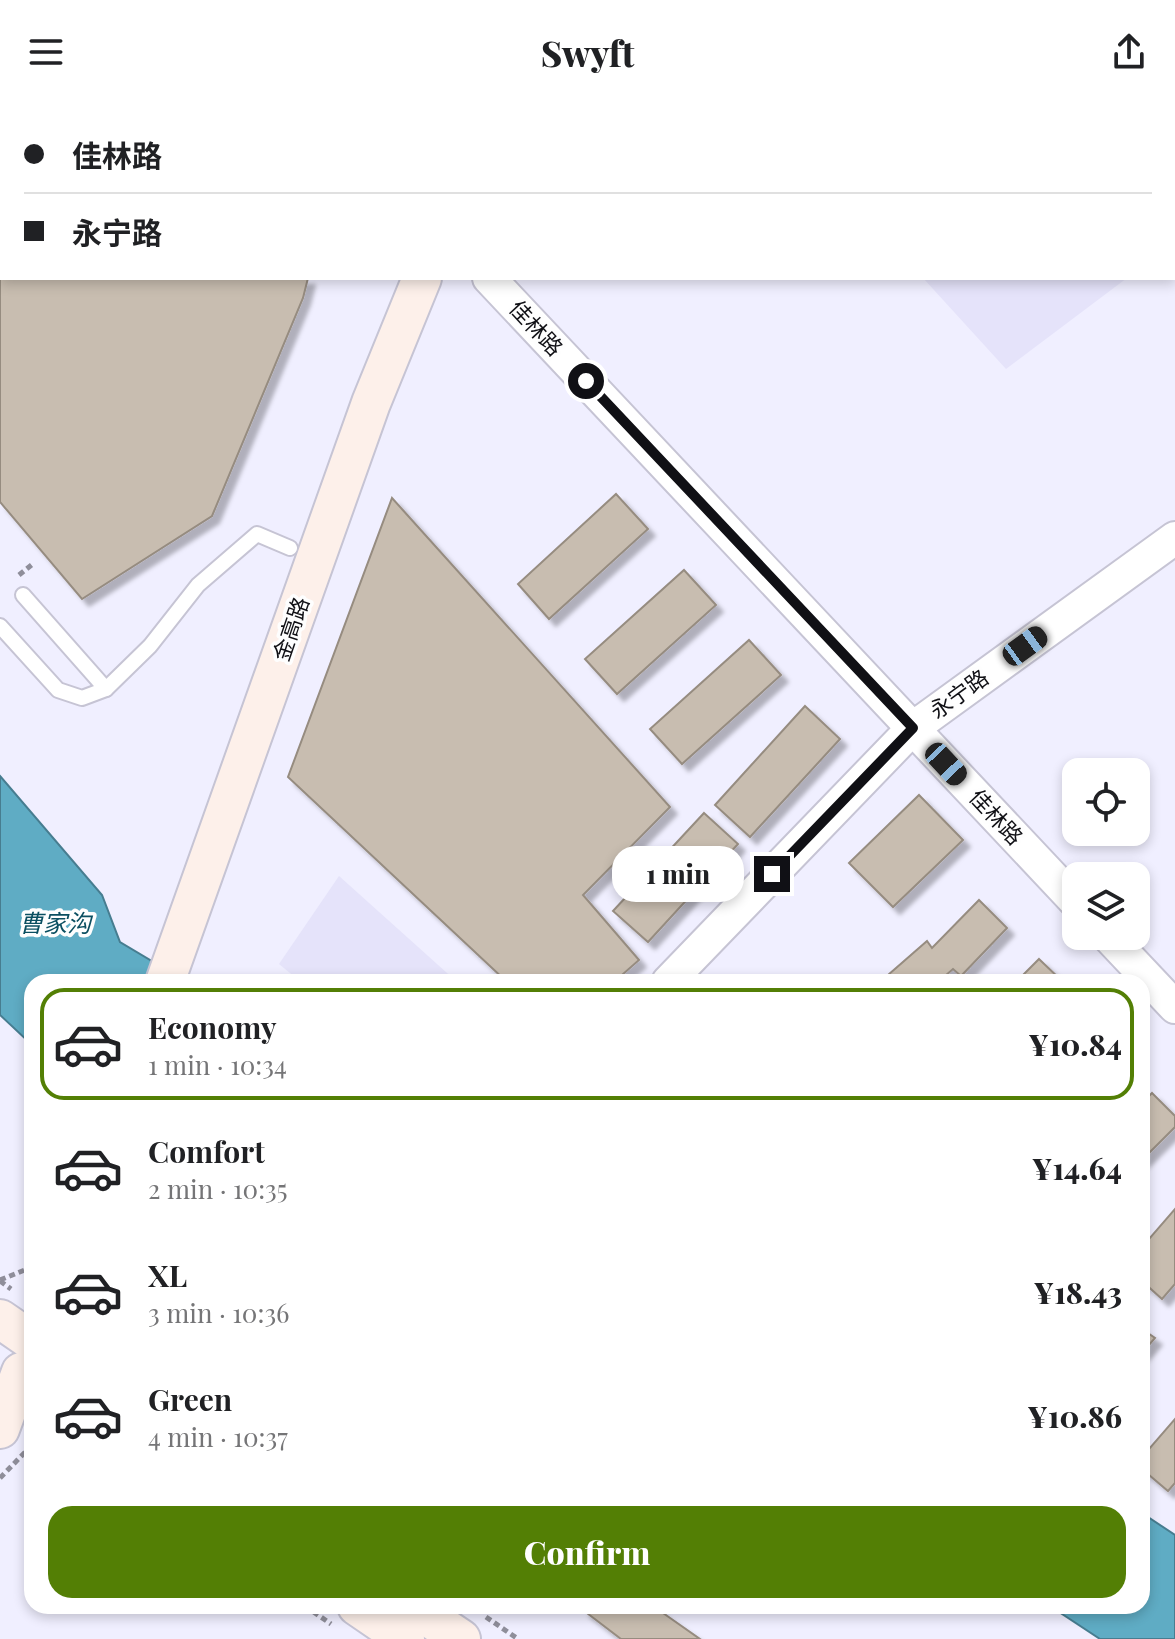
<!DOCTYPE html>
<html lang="en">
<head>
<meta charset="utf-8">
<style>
	body { margin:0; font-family:"Playfair Display","Noto Sans SC",serif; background:#f6f6f6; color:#202124; height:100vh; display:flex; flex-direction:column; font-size:30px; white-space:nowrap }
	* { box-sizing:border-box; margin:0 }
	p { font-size:26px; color:#757577 }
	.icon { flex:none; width:44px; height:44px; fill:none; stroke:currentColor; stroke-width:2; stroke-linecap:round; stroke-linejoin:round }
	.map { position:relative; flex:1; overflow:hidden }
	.details { position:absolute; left:24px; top:870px; width:1126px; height:640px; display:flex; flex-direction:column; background:#fff; border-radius:24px; box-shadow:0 4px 12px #0003 }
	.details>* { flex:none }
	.guide { position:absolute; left:0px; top:0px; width:1176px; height:176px; box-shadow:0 4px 12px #0003; display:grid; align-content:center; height:176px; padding:0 24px; background:#fff }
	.buttons { position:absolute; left:1062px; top:654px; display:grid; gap:16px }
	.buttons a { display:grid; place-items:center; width:88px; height:88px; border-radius:16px; background:#fff; box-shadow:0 4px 12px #0003; font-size:40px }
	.end { position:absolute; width:36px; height:36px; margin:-18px; border:10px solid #101015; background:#fff; box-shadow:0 0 0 4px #fff }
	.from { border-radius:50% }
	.bubble { position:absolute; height:56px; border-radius:24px; background:#fff; box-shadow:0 4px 12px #0003; font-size:26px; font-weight:800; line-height:56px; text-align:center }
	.car { position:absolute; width:24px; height:48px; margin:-24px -12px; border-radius:10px; box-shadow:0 0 6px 2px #0007; background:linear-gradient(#222 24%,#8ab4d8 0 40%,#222 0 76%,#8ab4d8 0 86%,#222 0) }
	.guide b { display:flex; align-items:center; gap:28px; height:76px; font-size:30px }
	.guide b+b { border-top:2px solid #e0e0e0 }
	.guide i { width:20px; height:20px; background:#202124 }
	ul { padding:14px 0 0; list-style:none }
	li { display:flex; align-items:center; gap:24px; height:112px; margin:0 16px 12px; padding:0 8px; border:4px solid transparent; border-radius:24px }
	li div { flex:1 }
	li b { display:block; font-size:30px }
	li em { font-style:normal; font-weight:800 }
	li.active { border-color:#537f05 }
	li>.icon { width:72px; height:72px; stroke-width:1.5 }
	.action { display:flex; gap:16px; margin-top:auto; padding:16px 24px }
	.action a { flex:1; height:92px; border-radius:24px; background:#537f05; color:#fff; font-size:32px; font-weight:800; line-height:92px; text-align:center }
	header { display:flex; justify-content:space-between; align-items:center; height:104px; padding:0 24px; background:#fff; font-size:36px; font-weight:800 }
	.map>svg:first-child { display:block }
</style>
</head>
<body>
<header><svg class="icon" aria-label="menu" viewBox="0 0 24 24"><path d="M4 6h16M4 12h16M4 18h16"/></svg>Swyft<svg class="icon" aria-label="share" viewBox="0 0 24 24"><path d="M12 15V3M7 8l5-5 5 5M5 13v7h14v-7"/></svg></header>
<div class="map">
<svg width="1175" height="1535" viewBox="0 0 1175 1535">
	<defs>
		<filter id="shadow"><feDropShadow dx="7" dy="7" stdDeviation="2" flood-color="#0004"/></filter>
	</defs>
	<rect width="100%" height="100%" fill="#f0efff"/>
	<g fill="#e5e3fa">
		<path d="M 977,0 L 1175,0 L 1175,138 L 1174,2 L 974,2 Z"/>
		<path d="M 923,174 L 1127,174 L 1006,265 Z"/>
		<path d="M 339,772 L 457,878 L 301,878 L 279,860 Z"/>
	</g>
	<g fill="#5facc4" stroke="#477d90" stroke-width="2">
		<path d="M 0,672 L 102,791 L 120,838 L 187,878 L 32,878 L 32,941 L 0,911 Z"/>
		<path d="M 1142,1409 L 1175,1431 L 1175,1535 L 1100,1535 L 1050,1502 L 1142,1502 Z"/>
	</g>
	<g fill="#c8bdb0" stroke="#968c80" stroke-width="2" filter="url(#shadow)">
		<path d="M 96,0 L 242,0 L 240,2 L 93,2 Z"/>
		<path d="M 2,59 L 2,174 L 308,174 L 303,194 L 212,412 L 82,495 L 0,398 L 0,60 Z"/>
		<path d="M 616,390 L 648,425 L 549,515 L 518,480 Z"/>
		<path d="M 392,394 L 670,703 L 583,791 L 639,856 L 614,878 L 507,878 L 288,673 Z"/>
		<path d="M 684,466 L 716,501 L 617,590 L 585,555 Z"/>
		<path d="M 749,536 L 781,571 L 682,660 L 650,625 Z"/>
		<path d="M 805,602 L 840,635 L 750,733 L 715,701 Z"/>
		<path d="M 919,691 L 963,736 L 893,803 L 849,759 Z"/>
		<path d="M 704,709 L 738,740 L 648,838 L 613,807 Z"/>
		<path d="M 979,796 L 1007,824 L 961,872 L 953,865 L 938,878 L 880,878 L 927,837 L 932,844 Z"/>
		<path d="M 1039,855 L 1063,878 L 1016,878 Z"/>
		<path d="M 1152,989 L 1175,1012 L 1175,1023 L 1142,1056 L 1142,999 Z"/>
		<path d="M 1175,1105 L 1175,1180 L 1162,1195 L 1142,1177 L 1142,1143 Z"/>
		<path d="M 1142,1225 L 1155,1234 L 1142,1249 Z"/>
		<path d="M 1175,1315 L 1175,1379 L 1168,1387 L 1142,1365 L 1142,1353 Z"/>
		<path d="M 585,1502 L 653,1502 L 700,1535 L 621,1535 L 583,1506 Z"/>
	</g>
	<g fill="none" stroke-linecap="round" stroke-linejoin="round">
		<defs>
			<g id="service">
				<path d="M 17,2 L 20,0"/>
				<path d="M 0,14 L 2,13"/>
				<path d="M 23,491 L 106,585"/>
				<path d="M 0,522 L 58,586 L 82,594 L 106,585 L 150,542 L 198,481 L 257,430 L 290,444"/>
			</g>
			<g id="tertiary">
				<path d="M 330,0 L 332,2"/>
				<path d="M 489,174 L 1076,798"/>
				<path d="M 1108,832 L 1175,903"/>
				<path d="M 668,878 L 913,624 L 1175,434"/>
			</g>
			<g id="secondary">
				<path d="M 490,2 L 491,0"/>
				<path d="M 165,878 L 371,299 L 422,174"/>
				<path d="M 0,1215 L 32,1237"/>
				<path d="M 0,1325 L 21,1268"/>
				<path d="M 357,1502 L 405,1535"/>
				<path d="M 412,1502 L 461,1535"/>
			</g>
		</defs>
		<use href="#service" stroke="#c6c4d4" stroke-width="18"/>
		<use href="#tertiary" stroke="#c6c4d4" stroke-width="36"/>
		<use href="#secondary" stroke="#c6c4d4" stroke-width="42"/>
		<g stroke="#8f8e9a" stroke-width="5" stroke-dasharray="6 4" stroke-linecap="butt">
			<path d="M 19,471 L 34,459"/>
			<path d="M 0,1176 L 32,1163"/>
			<path d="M 0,1177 L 11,1185"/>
			<path d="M 0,1374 L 32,1341"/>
			<path d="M 305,1502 L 331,1520"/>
			<path d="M 486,1513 L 518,1535"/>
		</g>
		<use href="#service" stroke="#fff" stroke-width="14"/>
		<use href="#tertiary" stroke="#fff" stroke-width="32"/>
		<use href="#secondary" stroke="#fdf0ea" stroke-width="38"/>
	</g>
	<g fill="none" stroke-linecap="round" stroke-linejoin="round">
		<path stroke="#101015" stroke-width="10" d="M 586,277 L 913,624 L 772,770"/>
	</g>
	<g text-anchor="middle" stroke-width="7" stroke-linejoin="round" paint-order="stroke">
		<g font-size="22" fill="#101015" stroke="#fefefe">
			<text transform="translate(536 224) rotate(47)" y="8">佳林路</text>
			<text transform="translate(291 525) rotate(-71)" y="8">金高路</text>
			<text transform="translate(959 590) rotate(-36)" y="8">永宁路</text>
			<text transform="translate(996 713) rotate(47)" y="8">佳林路</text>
		</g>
		<g font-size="24" font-style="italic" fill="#0b4f61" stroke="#fefefe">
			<text x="55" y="828">曹家沟</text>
		</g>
	</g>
</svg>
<div class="buttons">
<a><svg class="icon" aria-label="locate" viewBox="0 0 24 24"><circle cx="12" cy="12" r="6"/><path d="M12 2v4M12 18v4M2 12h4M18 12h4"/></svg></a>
<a><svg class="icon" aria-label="layers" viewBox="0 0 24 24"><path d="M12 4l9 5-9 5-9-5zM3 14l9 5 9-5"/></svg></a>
</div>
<i class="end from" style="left:586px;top:277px"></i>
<i class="end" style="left:772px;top:770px"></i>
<div class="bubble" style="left:612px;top:742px;width:132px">1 min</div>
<i class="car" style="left:1025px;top:542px;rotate:54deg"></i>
<i class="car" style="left:946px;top:660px;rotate:137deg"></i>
<div class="guide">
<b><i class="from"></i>佳林路</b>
<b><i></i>永宁路</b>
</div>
<section class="details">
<ul>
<li class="active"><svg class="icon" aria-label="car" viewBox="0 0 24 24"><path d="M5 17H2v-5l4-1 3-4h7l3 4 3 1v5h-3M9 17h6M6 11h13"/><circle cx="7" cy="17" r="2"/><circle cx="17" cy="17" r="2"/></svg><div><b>Economy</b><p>1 min · 10:34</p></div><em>¥10.84</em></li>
<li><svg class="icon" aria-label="car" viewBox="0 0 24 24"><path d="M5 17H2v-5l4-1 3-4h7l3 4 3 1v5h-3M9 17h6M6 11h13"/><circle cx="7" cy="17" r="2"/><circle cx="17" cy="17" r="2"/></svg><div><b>Comfort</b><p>2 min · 10:35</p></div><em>¥14.64</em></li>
<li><svg class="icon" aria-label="car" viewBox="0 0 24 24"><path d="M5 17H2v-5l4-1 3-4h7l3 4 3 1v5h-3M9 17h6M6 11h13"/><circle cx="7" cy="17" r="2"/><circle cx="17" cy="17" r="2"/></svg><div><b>XL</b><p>3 min · 10:36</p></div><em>¥18.43</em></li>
<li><svg class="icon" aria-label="car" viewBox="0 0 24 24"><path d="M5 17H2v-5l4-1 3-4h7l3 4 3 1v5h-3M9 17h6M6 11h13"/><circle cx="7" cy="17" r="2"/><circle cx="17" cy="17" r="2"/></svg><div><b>Green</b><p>4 min · 10:37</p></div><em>¥10.86</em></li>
</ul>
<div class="action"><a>Confirm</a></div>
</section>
</div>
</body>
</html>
